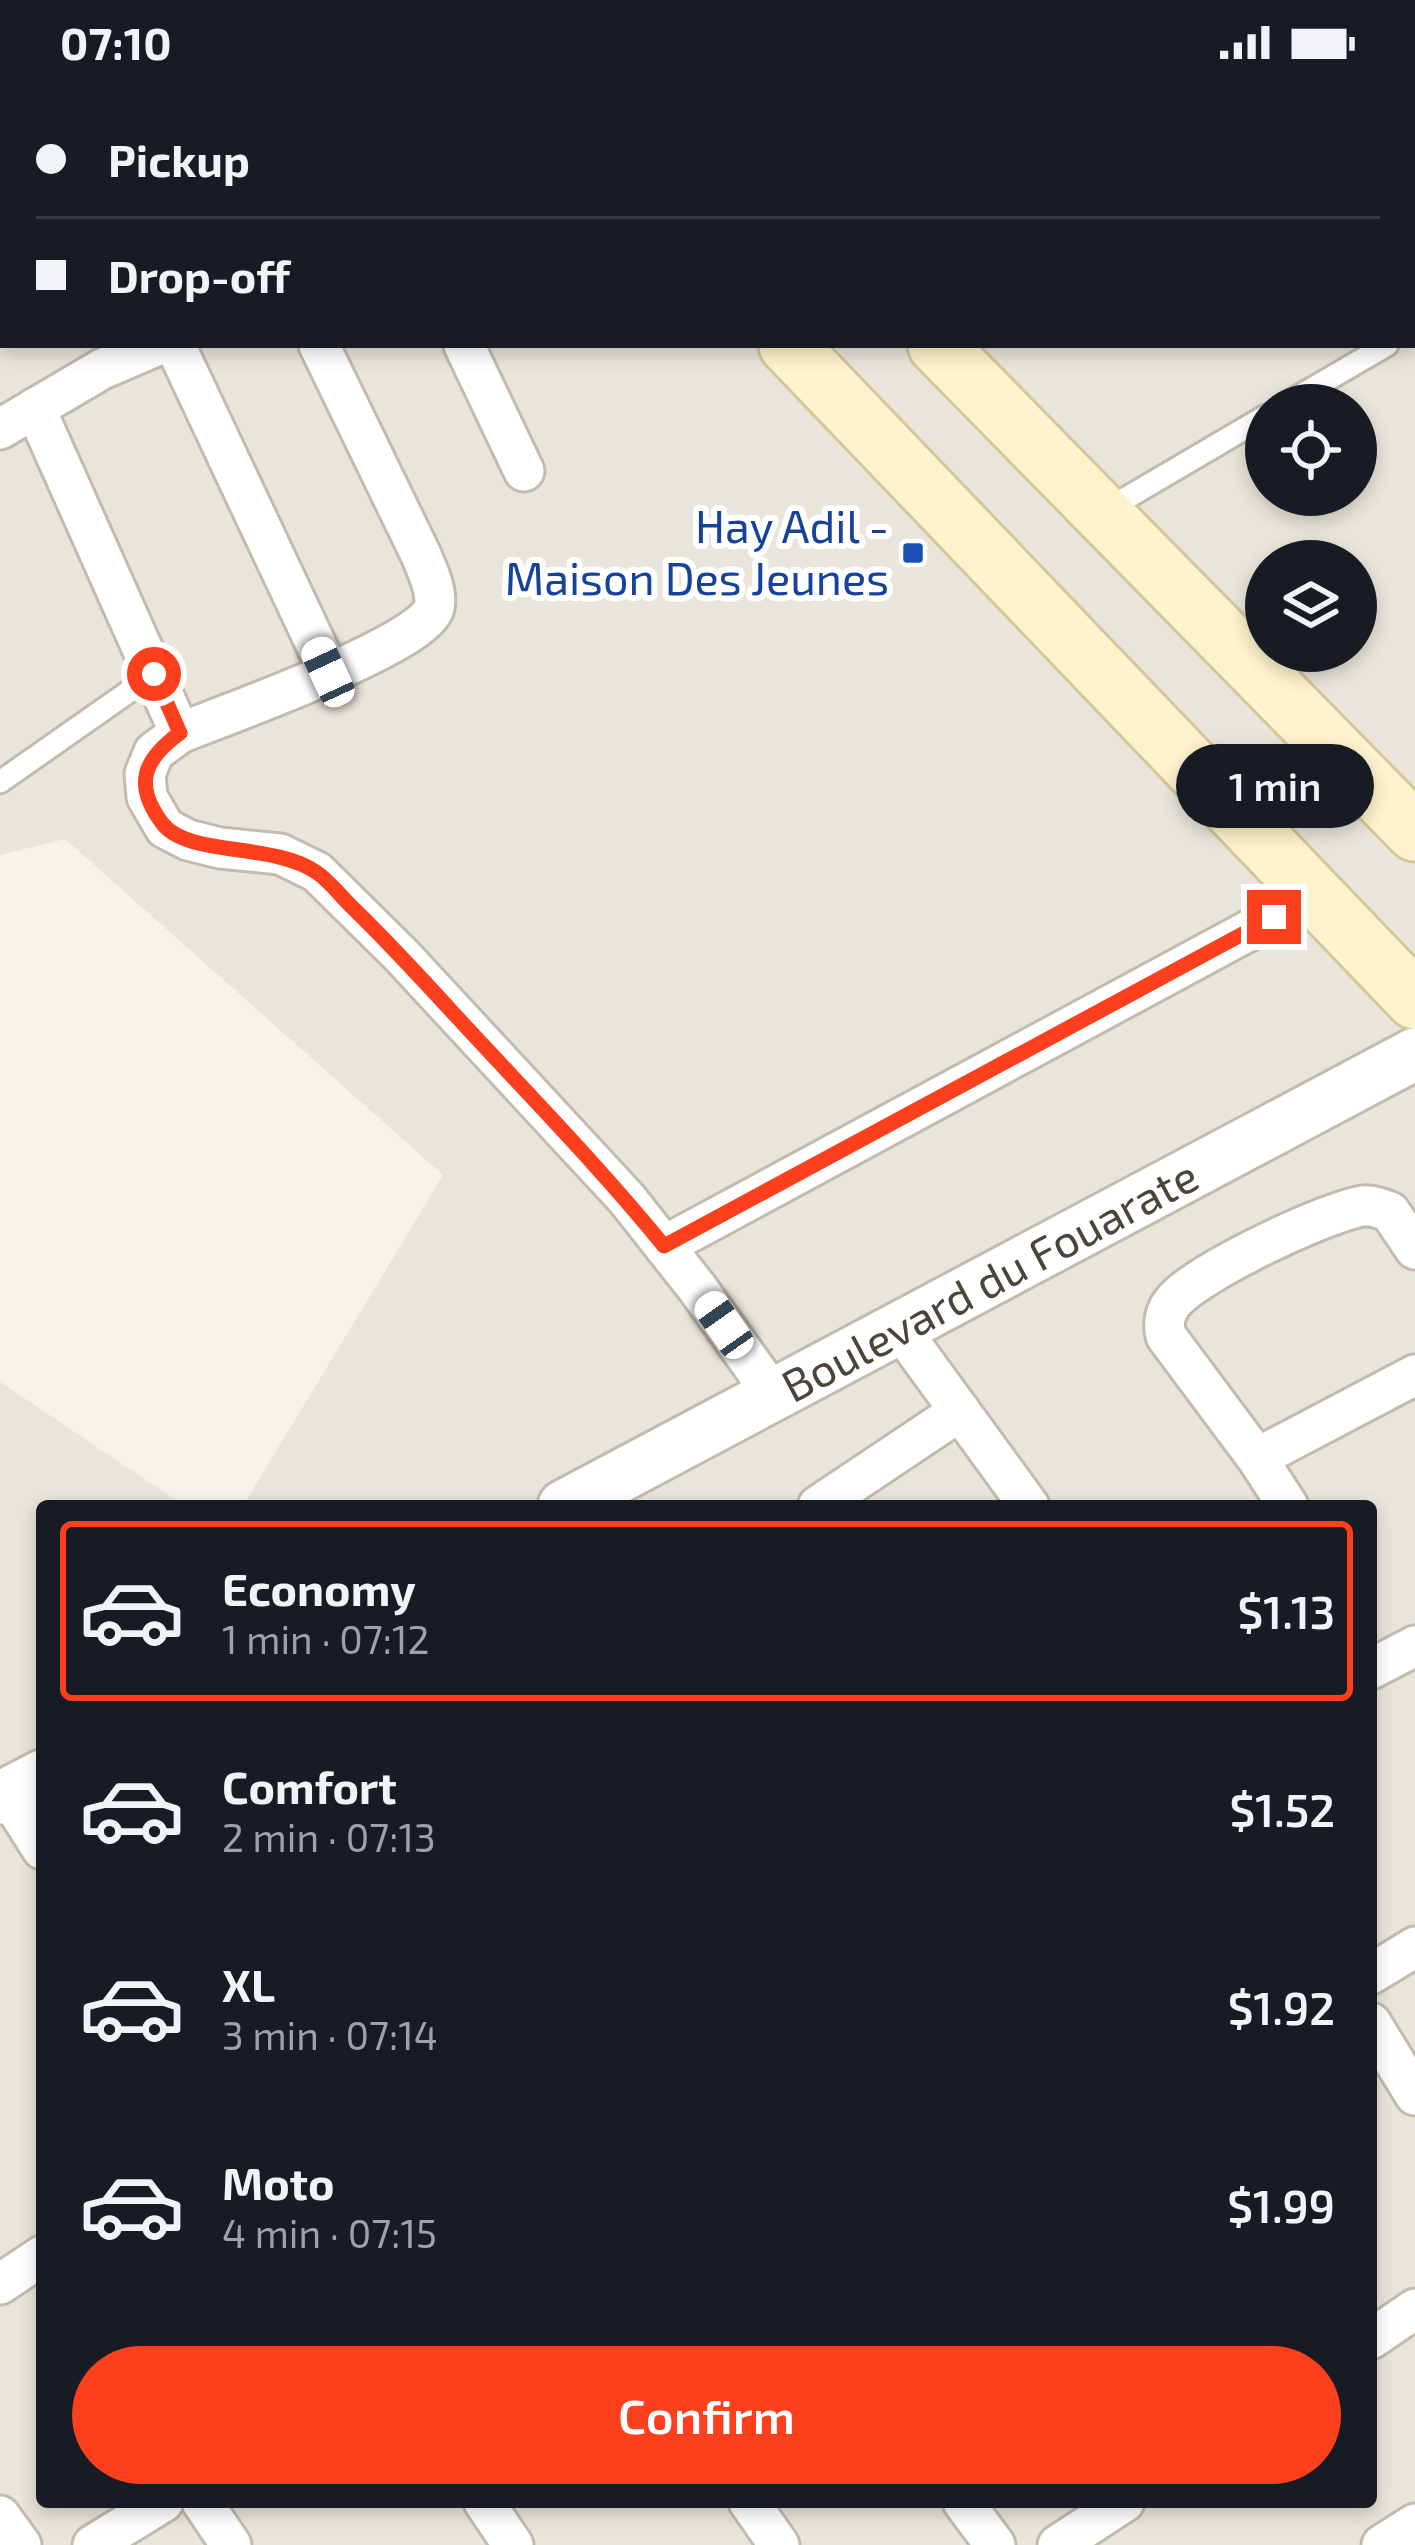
<!DOCTYPE html>
<html lang="en">
<head>
<meta charset="utf-8">
<style>
	body { margin:0; font-family:"Exo 2",sans-serif; background:#242831; color:#f1f3f6; height:100vh; display:flex; flex-direction:column; font-size:45px; white-space:nowrap }
	* { box-sizing:border-box; margin:0 }
	p { font-size:39px; color:#9ea1a6 }
	.icon { flex:none; width:66px; height:66px; fill:none; stroke:currentColor; stroke-width:2; stroke-linecap:round; stroke-linejoin:round }
	.map { position:relative; flex:1; overflow:hidden }
	.sheet { position:absolute; left:36px; top:1416px; width:1341px; height:1008px; display:flex; flex-direction:column; background:#171b24; border-radius:12px; box-shadow:0 6px 18px #0003 }
	.sheet>* { flex:none }
	.banner { position:absolute; left:0px; top:0px; width:1416px; height:264px; box-shadow:0 6px 18px #0003; display:grid; align-content:center; height:264px; padding:0 36px; background:#171b24 }
	.fabs { position:absolute; left:1245px; top:300px; display:grid; gap:24px }
	.fabs a { display:grid; place-items:center; width:132px; height:132px; border-radius:50%; background:#171b24; box-shadow:0 6px 18px #0003; font-size:60px }
	.end { position:absolute; width:54px; height:54px; margin:-27px; border:15px solid #fc3f1d; background:#fff; box-shadow:0 0 0 6px #fff }
	.from { border-radius:50% }
	.bubble { position:absolute; height:84px; border-radius:42px; background:#171b24; box-shadow:0 6px 18px #0003; font-size:39px; font-weight:600; line-height:84px; text-align:center }
	.car { position:absolute; width:36px; height:72px; margin:-36px -18px; border-radius:15px; box-shadow:0 0 9px 3px #0007; background:linear-gradient(#fff 24%,#345 0 40%,#fff 0 76%,#345 0 86%,#fff 0) }
	.banner b { display:flex; align-items:center; gap:42px; height:114px; font-size:45px }
	.banner b+b { border-top:3px solid #363941 }
	.banner i { width:30px; height:30px; background:#f1f3f6 }
	ul { padding:21px 0 0; list-style:none }
	li { display:flex; align-items:center; gap:36px; height:180px; margin:0 24px 18px; padding:0 12px; border:6px solid transparent; border-radius:12px }
	li div { flex:1 }
	li b { display:block; font-size:45px }
	li em { font-style:normal; font-weight:600 }
	li.on { border-color:#fc3f1d }
	li>.icon { width:108px; height:108px; stroke-width:1.5 }
	.cta { display:flex; gap:24px; margin-top:auto; padding:24px 36px }
	.cta a { flex:1; height:138px; border-radius:72px; background:#fc3f1d; color:#fff; font-size:48px; font-weight:600; line-height:138px; text-align:center }
	.status { display:flex; justify-content:space-between; align-items:center; height:84px; padding:0 60px; background:#171b24; direction:ltr }
	.status svg { height:33px; fill:currentColor }
	.map>svg:first-child { display:block }
</style>
</head>
<body>
<div class="status"><b>07:10</b><svg viewBox="0 0 49 12"><path d="M0 12V9h3v3zM5 12V6h3v6zM10 12V3h3v9zM15 12V0h3v12zM26 1h20v11H26zM47 4h2v5h-2z"/></svg></div>
<div class="map">
<svg width="1415" height="2461" viewBox="0 0 1415 2461">
	<rect width="100%" height="100%" fill="#f6f3ec"/>
	<path fill="#eae5da" fill-rule="evenodd" d="M 0,0 L 1415,0 L 1415,2461 L 0,2461 L 0,1298 L 185,1422 L 42,1422 L 42,2418 L 1371,2418 L 1371,1422 L 243,1422 L 443,1091 L 65,755 L 0,771 ZM 3,3 L 1413,3 L 1413,261 L 3,261 ZM 1266,321 L 1356,321 L 1356,411 L 1266,411 ZM 1266,477 L 1356,477 L 1356,567 L 1266,567 Z"/>
	<g fill="none" stroke-linecap="round" stroke-linejoin="round">
		<defs>
			<g id="service">
				<path d="M 1413,246 L 1415,244"/>
				<path d="M 1284,321 L 1387,261"/>
				<path d="M 1106,426 L 1266,332"/>
				<path d="M 0,698 L 154,590"/>
			</g>
			<g id="minor">
				<path d="M 20,0 L 26,3"/>
				<path d="M 175,261 L 329,588"/>
				<path d="M 319,261 L 421,471 C 427,486 438,507 434,524 C 425,560 222,632 180,649 L 154,668 L 145,690 L 147,713 L 165,744 L 188,756 L 220,764 L 280,770 L 317,788 L 402,872 L 627,1115 L 698,1205 L 775,1313"/>
				<path d="M 464,261 L 524,387"/>
				<path d="M 35,324 L 180,649"/>
				<path d="M 0,345 L 102,285 L 158,261"/>
				<path d="M 664,1162 L 1315,811"/>
				<path d="M 900,1245 L 1029,1422"/>
				<path d="M 1257,1374 L 1415,1291"/>
				<path d="M 818,1422 L 960,1327"/>
				<path d="M 1288,1422 L 1257,1374 L 1166,1252 C 1163,1239 1164,1229 1173,1218 C 1196,1189 1325,1128 1363,1122 C 1372,1121 1382,1125 1390,1128 L 1415,1165"/>
				<path d="M 1371,1585 L 1415,1562"/>
				<path d="M 7,1710 L 42,1765"/>
				<path d="M 1371,1890 L 1415,1863"/>
				<path d="M 1371,1939 L 1415,2011"/>
				<path d="M 0,2200 L 42,2172"/>
				<path d="M 1371,2255 L 1415,2225"/>
				<path d="M 202,2418 L 231,2461"/>
				<path d="M 484,2418 L 513,2461"/>
				<path d="M 749,2418 L 779,2461"/>
				<path d="M 963,2418 L 995,2461"/>
				<path d="M 0,2432 L 21,2461"/>
				<path d="M 93,2461 L 163,2418"/>
				<path d="M 1058,2461 L 1124,2418"/>
				<path d="M 1382,2461 L 1415,2440"/>
			</g>
			<g id="tertiary">
				<path d="M 564,1422 L 1415,970"/>
				<path d="M 0,1714 L 42,1692"/>
			</g>
			<g id="secondary">
				<path d="M 538,0 L 541,3"/>
				<path d="M 685,0 L 688,3"/>
				<path d="M 788,261 L 1415,916"/>
				<path d="M 937,261 L 1415,748"/>
			</g>
		</defs>
		<use href="#service" stroke="#c2bbae" stroke-width="27"/>
		<use href="#minor" stroke="#c2bbae" stroke-width="45"/>
		<use href="#tertiary" stroke="#c2bbae" stroke-width="57"/>
		<use href="#secondary" stroke="#d6c79b" stroke-width="63"/>
		<use href="#service" stroke="#fff" stroke-width="21"/>
		<use href="#minor" stroke="#fff" stroke-width="39"/>
		<use href="#tertiary" stroke="#fff" stroke-width="51"/>
		<use href="#secondary" stroke="#fff3cd" stroke-width="57"/>
	</g>
	<g fill="none" stroke-linecap="round" stroke-linejoin="round">
		<path stroke="#fc3f1d" stroke-width="15" d="M 154,590 L 180,649 C 144,675 133,700 162,739 C 187,773 272,758 316,788 C 330,797 342,814 355,826 C 390,860 423,896 456,932 C 526,1008 599,1082 664,1162 L 1274,833"/>
	</g>
	<rect fill="#1a4fb4" stroke="#fff" stroke-width="4.5" x="901" y="457" width="24" height="24" rx="6"/>
	<g text-anchor="middle" stroke-width="12" stroke-linejoin="round" paint-order="stroke">
		<g font-size="45" fill="#164399" stroke="#fff" text-anchor="end">
			<text x="889" y="459">Hay Adil -<tspan x="889" dy="52">Maison Des Jeunes</tspan></text>
		</g>
		<g font-size="45" fill="#4b4439" stroke="#fff">
			<text transform="translate(990 1197) rotate(-28)" y="16">Boulevard du Fouarate</text>
		</g>
	</g>
</svg>
<div class="fabs">
<a><svg class="icon" aria-label="locate" viewBox="0 0 24 24"><circle cx="12" cy="12" r="6"/><path d="M12 2v4M12 18v4M2 12h4M18 12h4"/></svg></a>
<a><svg class="icon" aria-label="layers" viewBox="0 0 24 24"><path d="M12 4l9 5-9 5-9-5zM3 14l9 5 9-5"/></svg></a>
</div>
<i class="end from" style="left:154px;top:590px"></i>
<i class="end" style="left:1274px;top:833px"></i>
<div class="bubble" style="left:1176px;top:660px;width:198px">1 min</div>
<i class="car" style="left:328px;top:588px;rotate:335deg"></i>
<i class="car" style="left:724px;top:1241px;rotate:325deg"></i>
<div class="banner">
<b><i class="from"></i>Pickup</b>
<b><i></i>Drop-off</b>
</div>
<section class="sheet">
<ul>
<li class="on"><svg class="icon" aria-label="car" viewBox="0 0 24 24"><path d="M5 17H2v-5l4-1 3-4h7l3 4 3 1v5h-3M9 17h6M6 11h13"/><circle cx="7" cy="17" r="2"/><circle cx="17" cy="17" r="2"/></svg><div><b>Economy</b><p>1 min · 07:12</p></div><em>$1.13</em></li>
<li><svg class="icon" aria-label="car" viewBox="0 0 24 24"><path d="M5 17H2v-5l4-1 3-4h7l3 4 3 1v5h-3M9 17h6M6 11h13"/><circle cx="7" cy="17" r="2"/><circle cx="17" cy="17" r="2"/></svg><div><b>Comfort</b><p>2 min · 07:13</p></div><em>$1.52</em></li>
<li><svg class="icon" aria-label="car" viewBox="0 0 24 24"><path d="M5 17H2v-5l4-1 3-4h7l3 4 3 1v5h-3M9 17h6M6 11h13"/><circle cx="7" cy="17" r="2"/><circle cx="17" cy="17" r="2"/></svg><div><b>XL</b><p>3 min · 07:14</p></div><em>$1.92</em></li>
<li><svg class="icon" aria-label="car" viewBox="0 0 24 24"><path d="M5 17H2v-5l4-1 3-4h7l3 4 3 1v5h-3M9 17h6M6 11h13"/><circle cx="7" cy="17" r="2"/><circle cx="17" cy="17" r="2"/></svg><div><b>Moto</b><p>4 min · 07:15</p></div><em>$1.99</em></li>
</ul>
<div class="cta"><a>Confirm</a></div>
</section>
</div>
</body>
</html>
